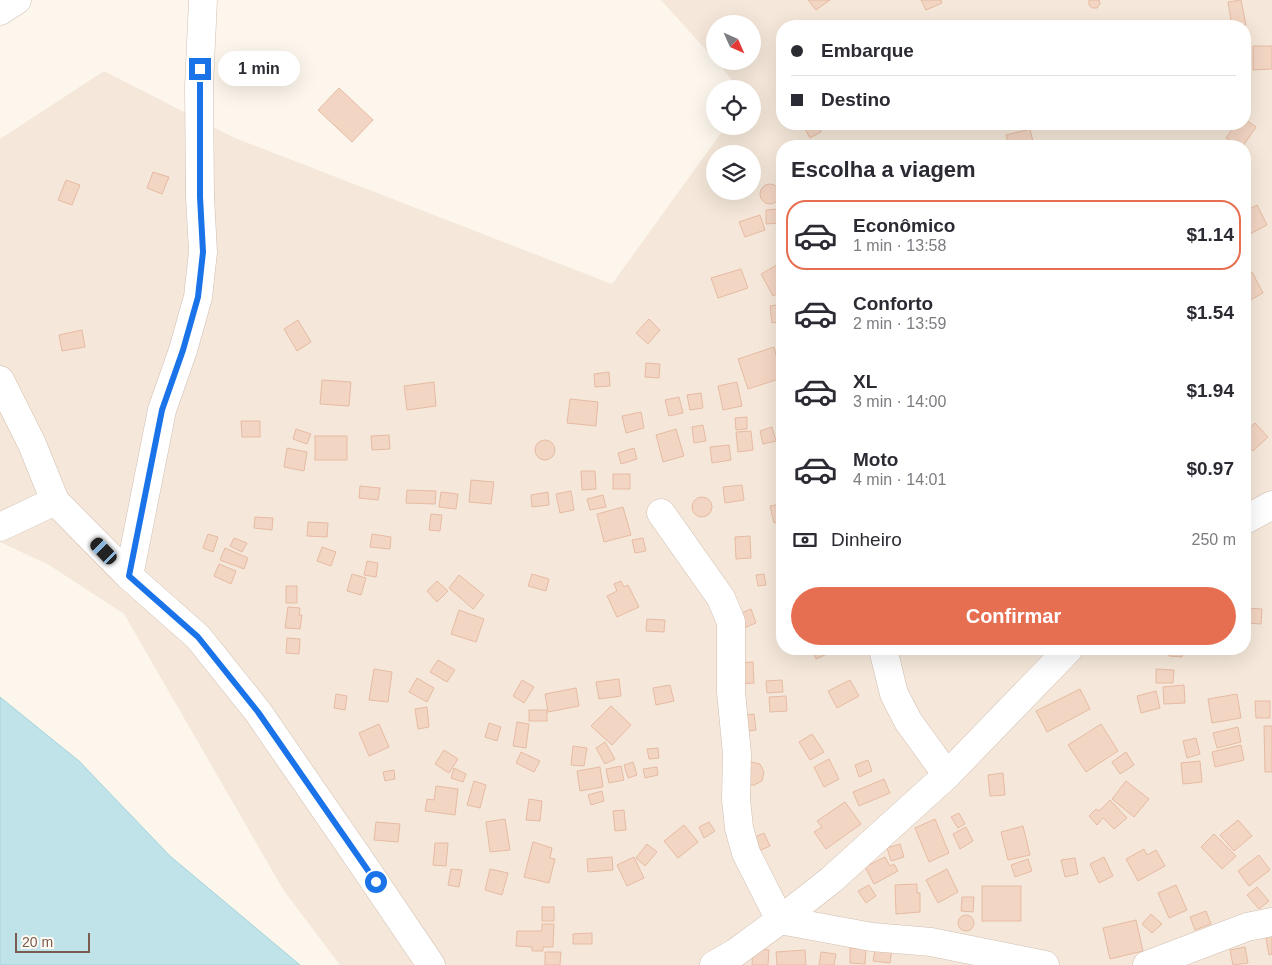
<!DOCTYPE html>
<html lang="pt">
<head>
<meta charset="utf-8">
<style>
	body { margin:0; font-family:Helvetica,sans-serif; background:#f2f2f3; color:#2b2b33; height:100vh; display:flex; flex-direction:column; font-size:19px; white-space:nowrap }
	* { box-sizing:border-box; margin:0 }
	p { font-size:16px; color:#7c7c81 }
	.icon { flex:none; width:28px; height:28px; fill:none; stroke:currentColor; stroke-width:2; stroke-linecap:round; stroke-linejoin:round }
	.map { position:relative; flex:1; overflow:hidden }
	.side { position:absolute; left:776px; top:140px; width:475px; height:515px; display:flex; flex-direction:column; background:#fff; border-radius:20px; box-shadow:0 5px 20px #0002 }
	.side>* { flex:none }
	.banner { position:absolute; left:776px; top:20px; width:475px; height:110px; border-radius:20px; box-shadow:0 5px 20px #0002; display:grid; align-content:center; height:110px; padding:0 15px; background:#fff }
	.needle { width:32px; rotate:135deg }
	.buttons { position:absolute; left:706px; top:15px; display:grid; gap:10px }
	.buttons a { display:grid; place-items:center; width:55px; height:55px; border-radius:50%; background:#fff; box-shadow:0 5px 20px #0002; font-size:25px }
	.scale { position:absolute; left:15px; bottom:12px; width:75px; box-sizing:border-box; padding-left:5px; border:2px solid #7a5c4d; border-top:0; font-size:14px; line-height:18px; white-space:nowrap; color:#7a5c4d; -webkit-text-stroke:4px #fffaf3; paint-order:stroke }
	.end { position:absolute; width:22px; height:22px; margin:-11px; border:6px solid #1a73e8; background:#fff; box-shadow:0 0 0 2px #fff }
	.from { border-radius:50% }
	.bubble { position:absolute; height:35px; border-radius:18px; background:#fff; box-shadow:0 5px 20px #0002; font-size:16px; font-weight:700; line-height:35px; text-align:center }
	.car { position:absolute; width:15px; height:30px; margin:-15px -8px; border-radius:6px; box-shadow:0 0 4px 1px #0007; background:linear-gradient(#222 24%,#8ab4d8 0 40%,#222 0 76%,#8ab4d8 0 86%,#222 0) }
	.banner b { display:flex; align-items:center; gap:18px; height:48px; font-size:19px }
	.banner b+b { border-top:1px solid #e1e1e2 }
	.banner i { width:12px; height:12px; background:#2b2b33 }
	ul { padding:0; list-style:none }
	li { display:flex; align-items:center; gap:15px; height:70px; margin:0 10px 8px; padding:0 5px; border:2px solid transparent; border-radius:20px }
	li div { flex:1 }
	li b { display:block; font-size:19px }
	li em { font-style:normal; font-weight:700 }
	li.selected { border-color:#e76f51 }
	li>.icon { width:45px; height:45px; stroke-width:1.5 }
	h2 { padding:0 15px; font-size:22px; line-height:60px }
	.pay { display:flex; align-items:center; gap:12px; height:55px; padding:0 15px; font-size:19px }
	.pay p { margin-inline-start:auto }
	.button { display:flex; gap:10px; margin-top:auto; padding:10px 15px }
	.button a { flex:1; height:58px; border-radius:30px; background:#e76f51; color:#fff; font-size:20px; font-weight:700; line-height:58px; text-align:center }
	.map>svg:first-child { display:block }
</style>
</head>
<body>
<div class="map">
<svg width="1272" height="965" viewBox="0 0 1272 965">
	<rect width="100%" height="100%" fill="#fdf6ec"/>
	<path fill="#f5e8da" fill-rule="evenodd" d="M 661,0 L 1272,0 L 1272,965 L 340,965 L 284,891 L 124,614 L 49,565 L 0,542 L 0,139 L 104,71 L 235,138 L 612,284 L 726,126 L 752,126 L 752,89 L 740,89 L 716,61 L 752,61 L 752,24 L 715,24 L 715,60 ZM 782,26 L 1245,26 L 1245,124 L 782,124 ZM 782,146 L 1245,146 L 1245,649 L 782,649 ZM 715,154 L 752,154 L 752,191 L 715,191 Z"/>
	<path fill="#bfe3e8" stroke="#a5d3da" d="M 0,697 L 79,761 L 170,856 L 300,965 L 0,965 Z"/>
	<g fill="#f3d5c3" stroke="#e6bba3">
		<path d="M 808,0 L 830,0 L 816,10 Z"/>
		<path d="M 921,0 L 941,0 L 942,3 L 926,10 Z"/>
		<path d="M 1089,0 L 1099,0 L 1100,4 L 1097,8 L 1092,8 L 1089,5 Z"/>
		<path d="M 1241,0 L 1246,25 L 1232,26 L 1228,2 Z"/>
		<rect x="1068" y="21" width="13" height="5"/>
		<path d="M 1253,46 L 1272,46 L 1272,69 L 1253,70 Z"/>
		<path d="M 339,88 L 373,120 L 352,142 L 318,110 Z"/>
		<path d="M 1245,119 L 1256,127 L 1243,146 L 1238,146 L 1226,138 L 1236,124 L 1245,124 Z"/>
		<path d="M 802,124 L 817,124 L 821,132 L 810,138 Z"/>
		<path d="M 1030,129 L 1034,146 L 1009,146 L 1006,135 Z"/>
		<path d="M 153,172 L 169,177 L 162,194 L 147,188 Z"/>
		<path d="M 66,180 L 80,185 L 72,205 L 58,200 Z"/>
		<circle cx="770" cy="194" r="10"/>
		<path d="M 1257,205 L 1267,225 L 1248,235 L 1245,229 L 1245,211 Z"/>
		<path d="M 778,209 L 779,223 L 766,224 L 766,210 Z"/>
		<path d="M 760,215 L 765,230 L 745,237 L 739,222 Z"/>
		<path d="M 782,262 L 782,291 L 773,296 L 761,274 Z"/>
		<path d="M 741,269 L 748,288 L 718,298 L 711,278 Z"/>
		<path d="M 1252,272 L 1263,293 L 1245,303 L 1245,276 Z"/>
		<path d="M 782,304 L 782,321 L 772,323 L 770,306 Z"/>
		<path d="M 649,319 L 660,330 L 648,344 L 636,333 Z"/>
		<path d="M 298,320 L 311,342 L 297,351 L 284,329 Z"/>
		<path d="M 82,330 L 85,347 L 62,351 L 59,335 Z"/>
		<path d="M 774,347 L 782,378 L 748,389 L 738,359 Z"/>
		<path d="M 646,363 L 660,364 L 659,378 L 645,377 Z"/>
		<path d="M 609,372 L 610,386 L 595,387 L 594,374 Z"/>
		<path d="M 322,380 L 351,382 L 349,406 L 320,404 Z"/>
		<path d="M 434,382 L 436,406 L 407,410 L 404,386 Z"/>
		<path d="M 737,382 L 742,406 L 723,410 L 718,386 Z"/>
		<path d="M 701,393 L 703,408 L 690,410 L 687,395 Z"/>
		<path d="M 679,397 L 683,413 L 669,416 L 665,400 Z"/>
		<path d="M 570,399 L 598,402 L 596,426 L 567,423 Z"/>
		<path d="M 641,412 L 644,428 L 626,433 L 622,416 Z"/>
		<path d="M 747,417 L 747,429 L 736,430 L 735,418 Z"/>
		<path d="M 241,421 L 260,421 L 260,437 L 242,437 Z"/>
		<path d="M 1255,423 L 1268,437 L 1253,451 L 1245,443 L 1245,432 Z"/>
		<path d="M 703,425 L 706,441 L 694,443 L 692,427 Z"/>
		<path d="M 772,427 L 776,441 L 763,444 L 760,431 Z"/>
		<path d="M 296,429 L 311,434 L 307,444 L 293,439 Z"/>
		<path d="M 676,429 L 684,456 L 663,462 L 656,435 Z"/>
		<path d="M 751,431 L 753,450 L 738,452 L 736,432 Z"/>
		<path d="M 389,435 L 390,449 L 372,450 L 371,436 Z"/>
		<rect x="315" y="436" width="32" height="24"/>
		<circle cx="545" cy="450" r="10"/>
		<path d="M 729,445 L 731,460 L 712,463 L 710,447 Z"/>
		<path d="M 287,448 L 307,452 L 304,471 L 284,467 Z"/>
		<path d="M 634,448 L 637,459 L 621,464 L 618,453 Z"/>
		<path d="M 581,471 L 595,471 L 596,489 L 582,490 Z"/>
		<rect x="613" y="474" width="17" height="15"/>
		<path d="M 471,480 L 494,482 L 491,504 L 469,502 Z"/>
		<path d="M 742,485 L 744,500 L 725,503 L 723,487 Z"/>
		<path d="M 360,486 L 380,488 L 378,500 L 359,498 Z"/>
		<path d="M 407,490 L 436,491 L 435,504 L 406,503 Z"/>
		<path d="M 571,491 L 574,510 L 560,513 L 556,494 Z"/>
		<path d="M 441,492 L 458,494 L 456,509 L 439,507 Z"/>
		<path d="M 548,492 L 549,505 L 532,507 L 531,495 Z"/>
		<path d="M 603,495 L 606,507 L 590,510 L 587,499 Z"/>
		<circle cx="702" cy="507" r="10"/>
		<path d="M 781,504 L 782,521 L 774,523 L 770,506 Z"/>
		<path d="M 623,507 L 631,535 L 604,542 L 597,514 Z"/>
		<path d="M 431,514 L 442,515 L 440,531 L 429,530 Z"/>
		<path d="M 255,517 L 273,518 L 272,530 L 254,528 Z"/>
		<path d="M 308,522 L 328,523 L 327,537 L 307,536 Z"/>
		<path d="M 208,534 L 218,537 L 213,552 L 203,548 Z"/>
		<path d="M 372,534 L 391,537 L 390,549 L 370,547 Z"/>
		<path d="M 750,536 L 751,558 L 736,559 L 735,537 Z"/>
		<path d="M 234,538 L 247,543 L 242,552 L 230,546 Z"/>
		<path d="M 643,538 L 646,551 L 635,553 L 632,540 Z"/>
		<path d="M 322,547 L 336,552 L 331,566 L 317,561 Z"/>
		<path d="M 225,548 L 248,558 L 244,569 L 220,560 Z"/>
		<path d="M 367,561 L 378,563 L 376,577 L 364,575 Z"/>
		<path d="M 219,564 L 236,571 L 231,584 L 214,576 Z"/>
		<path d="M 352,574 L 366,578 L 361,595 L 347,591 Z"/>
		<path d="M 532,574 L 549,579 L 546,591 L 528,586 Z"/>
		<path d="M 764,574 L 766,585 L 758,586 L 756,575 Z"/>
		<path d="M 459,575 L 484,595 L 473,609 L 449,588 Z"/>
		<path d="M 437,581 L 448,591 L 437,602 L 427,591 Z"/>
		<path d="M 621,581 L 624,587 L 628,585 L 639,607 L 617,617 L 607,596 L 617,591 L 614,584 Z"/>
		<rect x="286" y="586" width="11" height="17"/>
		<path d="M 288,607 L 300,608 L 299,615 L 302,615 L 300,629 L 285,628 Z"/>
		<path d="M 1245,608 L 1262,609 L 1261,624 L 1245,623 Z"/>
		<path d="M 751,609 L 756,623 L 744,628 L 739,614 Z"/>
		<path d="M 459,610 L 484,619 L 476,642 L 451,634 Z"/>
		<path d="M 647,619 L 665,620 L 664,632 L 646,631 Z"/>
		<path d="M 287,638 L 300,639 L 299,654 L 286,653 Z"/>
		<path d="M 814,649 L 838,649 L 816,659 L 812,650 Z"/>
		<path d="M 1169,649 L 1183,649 L 1182,657 L 1169,656 Z"/>
		<path d="M 438,660 L 455,670 L 447,682 L 430,672 Z"/>
		<path d="M 753,662 L 754,683 L 738,684 L 737,663 Z"/>
		<path d="M 374,669 L 392,672 L 388,702 L 369,700 Z"/>
		<path d="M 1156,669 L 1174,670 L 1173,683 L 1156,683 Z"/>
		<path d="M 417,678 L 434,688 L 427,702 L 409,692 Z"/>
		<path d="M 619,679 L 621,696 L 599,699 L 596,682 Z"/>
		<path d="M 522,680 L 534,687 L 524,703 L 513,696 Z"/>
		<path d="M 782,680 L 783,692 L 767,693 L 766,681 Z"/>
		<path d="M 850,680 L 859,696 L 837,708 L 828,691 Z"/>
		<path d="M 670,685 L 674,701 L 656,705 L 653,688 Z"/>
		<path d="M 1184,685 L 1185,703 L 1164,704 L 1163,687 Z"/>
		<path d="M 576,688 L 579,706 L 548,712 L 545,694 Z"/>
		<path d="M 1080,689 L 1090,709 L 1047,732 L 1036,711 Z"/>
		<path d="M 1156,691 L 1160,708 L 1141,713 L 1137,696 Z"/>
		<path d="M 336,694 L 347,696 L 345,710 L 334,708 Z"/>
		<path d="M 1237,694 L 1241,718 L 1212,723 L 1208,699 Z"/>
		<path d="M 786,696 L 787,711 L 770,712 L 769,697 Z"/>
		<path d="M 1255,701 L 1270,701 L 1270,718 L 1256,718 Z"/>
		<path d="M 611,706 L 631,725 L 612,745 L 591,726 Z"/>
		<path d="M 427,707 L 429,727 L 418,729 L 415,709 Z"/>
		<rect x="529" y="710" width="18" height="11"/>
		<path d="M 754,714 L 756,730 L 742,732 L 739,716 Z"/>
		<path d="M 517,722 L 529,724 L 526,748 L 513,746 Z"/>
		<path d="M 489,723 L 501,727 L 497,741 L 485,737 Z"/>
		<path d="M 379,724 L 389,747 L 369,756 L 359,733 Z"/>
		<path d="M 1101,724 L 1118,751 L 1086,772 L 1068,745 Z"/>
		<path d="M 1264,726 L 1272,726 L 1272,772 L 1265,772 Z"/>
		<path d="M 1238,727 L 1241,742 L 1217,748 L 1213,733 Z"/>
		<path d="M 812,734 L 824,752 L 810,760 L 799,742 Z"/>
		<path d="M 1196,738 L 1200,754 L 1187,758 L 1183,741 Z"/>
		<path d="M 605,742 L 615,759 L 605,764 L 596,748 Z"/>
		<path d="M 1241,745 L 1244,760 L 1215,767 L 1212,752 Z"/>
		<path d="M 573,746 L 587,748 L 584,766 L 571,765 Z"/>
		<path d="M 658,748 L 659,758 L 649,759 L 647,749 Z"/>
		<path d="M 444,750 L 458,759 L 449,773 L 435,764 Z"/>
		<path d="M 521,752 L 540,761 L 534,772 L 516,763 Z"/>
		<path d="M 1126,752 L 1134,765 L 1120,774 L 1112,762 Z"/>
		<path d="M 829,759 L 839,779 L 824,787 L 814,767 Z"/>
		<path d="M 868,760 L 872,771 L 859,777 L 855,765 Z"/>
		<path d="M 1200,761 L 1202,782 L 1183,784 L 1181,763 Z"/>
		<path d="M 633,762 L 637,775 L 628,778 L 624,765 Z"/>
		<path d="M 751,762 L 760,764 L 764,772 L 762,781 L 754,785 L 750,785 L 746,764 Z"/>
		<path d="M 621,766 L 624,780 L 609,783 L 606,769 Z"/>
		<path d="M 600,767 L 603,787 L 580,791 L 577,771 Z"/>
		<path d="M 657,767 L 658,775 L 645,778 L 643,769 Z"/>
		<path d="M 454,768 L 466,774 L 463,782 L 451,778 Z"/>
		<path d="M 394,770 L 395,779 L 385,781 L 383,772 Z"/>
		<path d="M 1003,773 L 1005,795 L 990,796 L 988,775 Z"/>
		<path d="M 884,779 L 890,793 L 859,806 L 853,792 Z"/>
		<path d="M 474,781 L 486,785 L 480,808 L 467,805 Z"/>
		<path d="M 1126,781 L 1149,799 L 1134,817 L 1112,799 Z"/>
		<path d="M 436,786 L 458,789 L 455,815 L 425,811 L 427,799 L 434,800 Z"/>
		<path d="M 602,791 L 604,801 L 591,805 L 588,795 Z"/>
		<path d="M 529,799 L 542,801 L 540,821 L 526,820 Z"/>
		<path d="M 1110,800 L 1127,818 L 1114,829 L 1103,818 L 1097,825 L 1089,816 L 1096,809 L 1099,811 Z"/>
		<path d="M 845,802 L 861,824 L 826,849 L 814,832 L 822,827 L 817,821 Z"/>
		<path d="M 624,810 L 626,830 L 615,831 L 613,811 Z"/>
		<path d="M 959,813 L 965,824 L 958,828 L 951,817 Z"/>
		<path d="M 505,819 L 510,850 L 490,852 L 486,822 Z"/>
		<path d="M 935,819 L 949,853 L 929,862 L 915,828 Z"/>
		<path d="M 1238,820 L 1252,836 L 1234,851 L 1220,835 Z"/>
		<path d="M 376,822 L 400,824 L 398,842 L 374,840 Z"/>
		<path d="M 709,822 L 715,831 L 704,838 L 699,827 Z"/>
		<path d="M 684,825 L 698,842 L 678,858 L 664,841 Z"/>
		<path d="M 1023,826 L 1030,855 L 1008,860 L 1001,832 Z"/>
		<path d="M 966,827 L 973,841 L 960,849 L 953,834 Z"/>
		<path d="M 764,833 L 770,846 L 752,854 L 746,841 Z"/>
		<path d="M 1214,834 L 1236,856 L 1222,869 L 1201,847 Z"/>
		<path d="M 533,842 L 552,848 L 550,858 L 555,859 L 549,883 L 524,877 Z"/>
		<path d="M 435,843 L 448,843 L 446,866 L 433,865 Z"/>
		<path d="M 647,844 L 657,852 L 645,866 L 636,858 Z"/>
		<path d="M 900,844 L 904,857 L 891,861 L 887,848 Z"/>
		<path d="M 1144,849 L 1147,855 L 1156,850 L 1165,866 L 1138,881 L 1126,859 Z"/>
		<path d="M 1259,855 L 1270,870 L 1249,886 L 1238,871 Z"/>
		<path d="M 612,857 L 613,870 L 588,872 L 587,859 Z"/>
		<path d="M 634,857 L 644,878 L 627,886 L 617,865 Z"/>
		<path d="M 885,857 L 890,866 L 894,864 L 898,871 L 874,884 L 865,867 Z"/>
		<path d="M 1104,857 L 1113,876 L 1099,883 L 1090,864 Z"/>
		<path d="M 1075,858 L 1078,874 L 1065,877 L 1061,860 Z"/>
		<path d="M 1028,859 L 1032,871 L 1015,877 L 1011,865 Z"/>
		<path d="M 451,869 L 462,870 L 459,887 L 448,885 Z"/>
		<path d="M 490,869 L 508,873 L 502,895 L 485,890 Z"/>
		<path d="M 947,869 L 958,892 L 938,903 L 926,880 Z"/>
		<path d="M 917,884 L 917,893 L 920,893 L 920,912 L 896,914 L 895,885 Z"/>
		<path d="M 869,885 L 876,896 L 866,903 L 858,891 Z"/>
		<path d="M 1176,885 L 1187,910 L 1169,918 L 1158,893 Z"/>
		<rect x="982" y="886" width="39" height="35"/>
		<path d="M 1257,887 L 1269,901 L 1259,909 L 1247,895 Z"/>
		<path d="M 962,897 L 974,897 L 973,912 L 961,911 Z"/>
		<rect x="542" y="907" width="12" height="14"/>
		<path d="M 1206,911 L 1211,924 L 1195,930 L 1190,917 Z"/>
		<path d="M 1151,914 L 1162,924 L 1152,933 L 1142,924 Z"/>
		<circle cx="966" cy="923" r="8"/>
		<path d="M 1136,920 L 1143,951 L 1110,959 L 1103,928 Z"/>
		<path d="M 542,924 L 554,924 L 553,947 L 543,947 L 543,951 L 532,951 L 532,947 L 516,946 L 517,931 L 542,931 Z"/>
		<path d="M 1272,927 L 1272,954 L 1269,955 L 1264,928 Z"/>
		<path d="M 592,933 L 592,944 L 573,944 L 573,934 Z"/>
		<path d="M 876,945 L 892,948 L 890,963 L 873,961 Z"/>
		<path d="M 1245,947 L 1248,963 L 1233,965 L 1230,950 Z"/>
		<path d="M 850,948 L 866,948 L 865,964 L 850,963 Z"/>
		<path d="M 753,949 L 769,950 L 768,965 L 752,965 Z"/>
		<path d="M 805,950 L 806,965 L 777,965 L 776,952 Z"/>
		<path d="M 545,952 L 561,952 L 560,965 L 545,965 Z"/>
		<path d="M 821,952 L 836,954 L 834,965 L 819,965 Z"/>
	</g>
	<g fill="none" stroke-linecap="round" stroke-linejoin="round">
		<defs>
			<g id="minor">
				<path d="M 0,11 L 17,0"/>
				<path d="M 0,380 L 32,444 L 55,501 L 129,576 L 198,637 L 258,712 L 364,866 L 431,965"/>
				<path d="M 661,513 L 721,598 L 731,622 L 731,692 L 737,754 L 736,799 L 739,828 L 746,853 L 780,920 L 872,937 L 931,942 L 1045,965"/>
				<path d="M 0,527 L 55,501"/>
				<path d="M 129,576 L 162,410 L 183,350 L 198,297 L 203,252 L 200,197 L 199,86 L 203,0"/>
				<path d="M 883,649 L 894,694 L 908,721 L 947,775"/>
				<path d="M 1147,965 L 1247,927 L 1272,922"/>
			</g>
			<g id="tertiary">
				<path d="M 1245,520 L 1272,505"/>
				<path d="M 714,965 L 735,953 L 780,920 L 831,880 L 947,775 L 1069,649"/>
			</g>
		</defs>
		<use href="#minor" stroke="#d1beb0" stroke-width="29"/>
		<use href="#tertiary" stroke="#d1beb0" stroke-width="29"/>
		<use href="#minor" stroke="#fff" stroke-width="28"/>
		<use href="#tertiary" stroke="#fff" stroke-width="28"/>
	</g>
	<g fill="none" stroke-linecap="round" stroke-linejoin="round">
		<path stroke="#1a73e8" stroke-width="6" d="M 200,69 L 200,197 L 203,252 L 198,297 L 183,350 L 162,410 L 129,576 L 198,637 L 258,712 L 376,882"/>
	</g>
</svg>
<div class="buttons">
<a><svg class="needle" viewBox="-14 -14 28 28"><path d="M0-13l5 13h-10z" fill="#e53935"/><path d="M0 13l5-13h-10z" fill="#7c7c81"/></svg></a>
<a><svg class="icon" aria-label="locate" viewBox="0 0 24 24"><circle cx="12" cy="12" r="6"/><path d="M12 2v4M12 18v4M2 12h4M18 12h4"/></svg></a>
<a><svg class="icon" aria-label="layers" viewBox="0 0 24 24"><path d="M12 4l9 5-9 5-9-5zM3 14l9 5 9-5"/></svg></a>
</div>
<div class="scale">20 m</div>
<i class="end from" style="left:376px;top:882px"></i>
<i class="end" style="left:200px;top:69px"></i>
<div class="bubble" style="left:218px;top:51px;width:82px">1 min</div>
<i class="car" style="left:104px;top:551px;rotate:316deg"></i>
<div class="banner">
<b><i class="from"></i>Embarque</b>
<b><i></i>Destino</b>
</div>
<section class="side">
<h2>Escolha a viagem</h2>
<ul>
<li class="selected"><svg class="icon" aria-label="car" viewBox="0 0 24 24"><path d="M5 17H2v-5l4-1 3-4h7l3 4 3 1v5h-3M9 17h6M6 11h13"/><circle cx="7" cy="17" r="2"/><circle cx="17" cy="17" r="2"/></svg><div><b>Econômico</b><p>1 min · 13:58</p></div><em>$1.14</em></li>
<li><svg class="icon" aria-label="car" viewBox="0 0 24 24"><path d="M5 17H2v-5l4-1 3-4h7l3 4 3 1v5h-3M9 17h6M6 11h13"/><circle cx="7" cy="17" r="2"/><circle cx="17" cy="17" r="2"/></svg><div><b>Conforto</b><p>2 min · 13:59</p></div><em>$1.54</em></li>
<li><svg class="icon" aria-label="car" viewBox="0 0 24 24"><path d="M5 17H2v-5l4-1 3-4h7l3 4 3 1v5h-3M9 17h6M6 11h13"/><circle cx="7" cy="17" r="2"/><circle cx="17" cy="17" r="2"/></svg><div><b>XL</b><p>3 min · 14:00</p></div><em>$1.94</em></li>
<li><svg class="icon" aria-label="car" viewBox="0 0 24 24"><path d="M5 17H2v-5l4-1 3-4h7l3 4 3 1v5h-3M9 17h6M6 11h13"/><circle cx="7" cy="17" r="2"/><circle cx="17" cy="17" r="2"/></svg><div><b>Moto</b><p>4 min · 14:01</p></div><em>$0.97</em></li>
</ul>
<div class="pay"><svg class="icon" aria-label="cash" viewBox="0 0 24 24"><path d="M3 7h18v10H3z"/><circle cx="12" cy="12" r="2"/></svg>Dinheiro<p>250 m</p></div>
<div class="button"><a>Confirmar</a></div>
</section>
</div>
</body>
</html>
